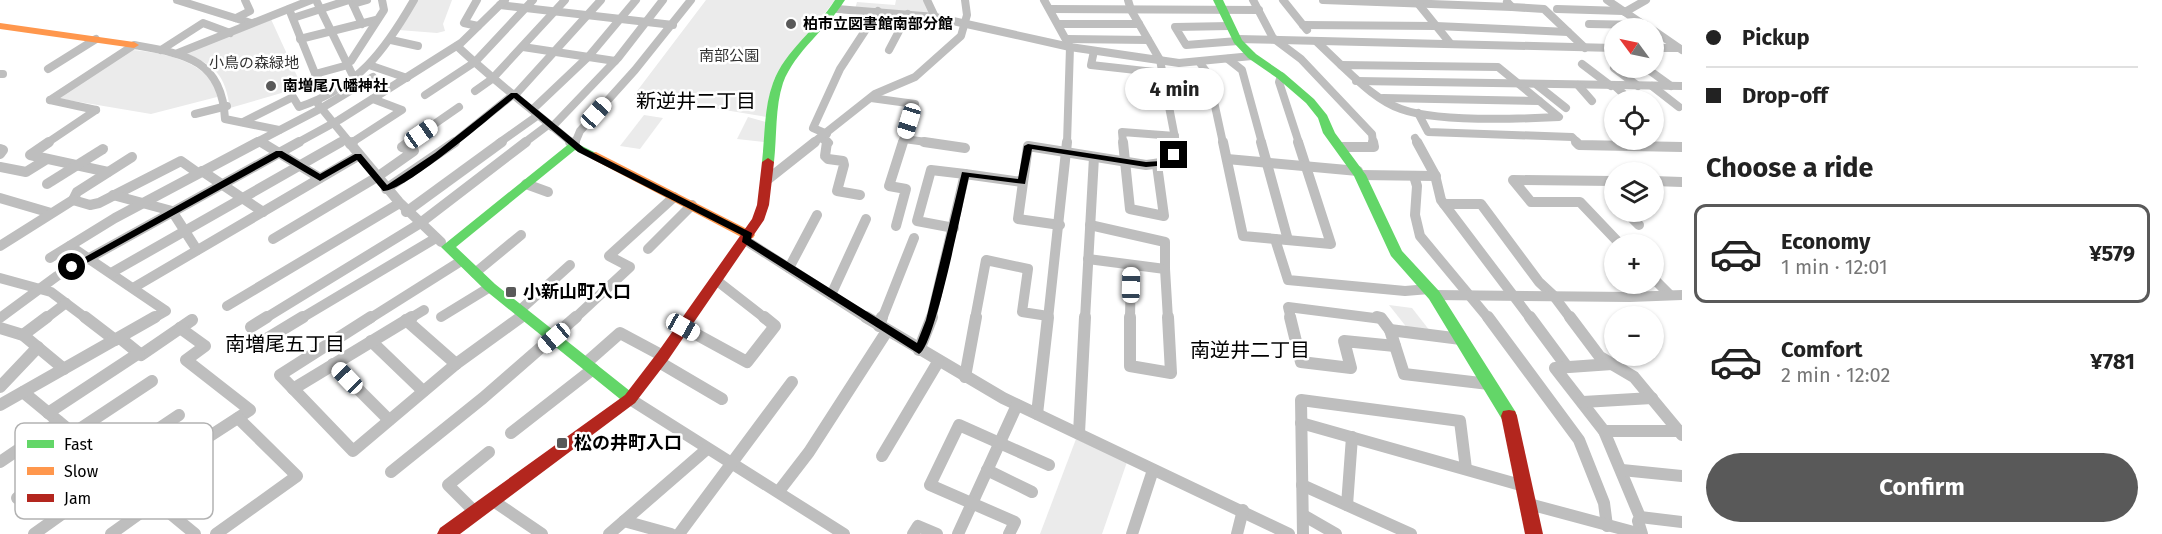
<!DOCTYPE html>
<html lang="en">
<head>
<meta charset="utf-8">
<style>
	body { margin:0; font-family:"Fira Sans","Noto Sans JP",sans-serif; background:#f6f6f6; color:#222; height:100vh; display:flex; flex-direction:column; font-size:22px; white-space:nowrap }
	* { box-sizing:border-box; margin:0 }
	p { font-size:20px; color:#767676 }
	.icon { flex:none; width:33px; height:33px; fill:none; stroke:currentColor; stroke-width:2; stroke-linecap:round; stroke-linejoin:round }
	.map { position:relative; flex:1; overflow:hidden }
	.drawer { display:flex; flex-direction:column; background:#fff; width:480px }
	.drawer>* { flex:none }
	.guide { display:grid; align-content:center; height:132px; padding:0 24px; background:#fff }
	.needle { width:39px; rotate:303deg }
	.fabs { position:absolute; left:1604px; top:18px; display:grid; gap:12px }
	.fabs a { display:grid; place-items:center; width:60px; height:60px; border-radius:50%; background:#fff; box-shadow:0 2px 4px #0004; font-size:30px }
	.end { position:absolute; width:27px; height:27px; margin:-14px; border:8px solid #000; background:#fff; box-shadow:0 0 0 3px #fff }
	.from { border-radius:50% }
	.bubble { position:absolute; height:42px; border-radius:21px; background:#fff; box-shadow:0 2px 4px #0004; font-size:20px; font-weight:700; line-height:42px; text-align:center }
	.car { position:absolute; width:18px; height:36px; margin:-18px -9px; border-radius:8px; box-shadow:0 0 4px 2px #0007; background:linear-gradient(#fff 24%,#345 0 40%,#fff 0 76%,#345 0 86%,#fff 0) }
	.guide b { display:flex; align-items:center; gap:21px; height:57px; font-size:22px }
	.guide b+b { border-top:2px solid #e0e0e0 }
	.guide i { width:15px; height:15px; background:#222 }
	ul { padding:0; list-style:none }
	li { display:flex; align-items:center; gap:18px; height:99px; margin:0 12px 9px; padding:0 12px; border:3px solid transparent; border-radius:12px }
	li div { flex:1 }
	li b { display:block; font-size:22px }
	li em { font-style:normal; font-weight:700 }
	li.current { border-color:#595959 }
	li>.icon { width:54px; height:54px; stroke-width:1.5 }
	h2 { padding:0 24px; font-size:27px; line-height:72px }
	.cta { display:flex; gap:12px; margin-top:auto; padding:12px 24px }
	.cta a { flex:1; height:69px; border-radius:36px; background:#595959; color:#fff; font-size:24px; font-weight:700; line-height:69px; text-align:center }
	main { display:flex; flex:1; min-height:0 }
	.map>svg:first-child { display:block }
</style>
</head>
<body>
<main>
<div class="map">
<svg width="1682" height="534" viewBox="0 0 1682 534">
	<rect width="100%" height="100%" fill="#fff"/>
	<g fill="#ebebeb">
		<path d="M 417,0 L 452,0 L 443,24 L 445,31 L 437,33 L 399,30 Z"/>
		<path d="M 706,0 L 835,0 L 775,77 L 770,93 L 767,117 L 634,95 Z"/>
		<path d="M 896,0 L 924,0 L 932,16 L 855,9 L 857,2 L 895,5 Z"/>
		<path d="M 270,17 L 302,87 L 230,108 C 225,75 216,66 185,53 Z"/>
		<path d="M 132,50 C 164,53 197,59 217,87 L 217,97 L 151,114 L 56,98 Z"/>
		<path d="M 644,115 L 663,118 L 640,149 L 620,146 Z"/>
		<path d="M 748,117 L 766,122 L 764,142 L 737,139 Z"/>
		<path d="M 1389,305 L 1412,308 L 1430,331 L 1408,329 Z"/>
		<path d="M 1076,439 L 1127,462 L 1102,534 L 1040,534 Z"/>
	</g>
	<g fill="none" stroke-linecap="round" stroke-linejoin="round">
		<g stroke="#bebebe" stroke-width="8">
			<path d="M 177,0 L 251,23"/>
			<path d="M 316,0 L 354,78"/>
			<path d="M 351,0 L 362,24"/>
			<path d="M 477,0 L 464,23 L 478,26"/>
			<path d="M 927,0 L 935,17"/>
			<path d="M 1044,0 L 1070,47 L 1067,143"/>
			<path d="M 1128,0 L 1131,10 L 1160,60 L 1176,143"/>
			<path d="M 1253,0 L 1273,38 L 1301,59 L 1372,134 L 1373,143"/>
			<path d="M 1283,0 L 1307,30"/>
			<path d="M 1323,0 L 1512,7"/>
			<path d="M 1607,0 L 1644,25"/>
			<path d="M 1416,1 L 1450,43"/>
			<path d="M 1507,2 L 1512,7 L 1544,9 L 1585,48"/>
			<path d="M 353,4 L 367,0"/>
			<path d="M 500,5 L 673,25"/>
			<path d="M 289,9 L 316,76 L 330,92"/>
			<path d="M 837,9 L 935,17 L 1070,47 L 1179,63 L 1252,56"/>
			<path d="M 1050,9 L 1259,10"/>
			<path d="M 1557,9 L 1623,11"/>
			<path d="M 1625,12 L 1646,0"/>
			<path d="M 236,18 L 250,11 L 245,0"/>
			<path d="M 293,18 L 349,0"/>
			<path d="M 1059,24 L 1139,24"/>
			<path d="M 1589,24 L 1645,25"/>
			<path d="M 1303,25 L 1436,26 L 1568,32"/>
			<path d="M 1230,26 L 1175,27 L 1186,45 L 1238,41"/>
			<path d="M 1653,30 L 1682,50"/>
			<path d="M 300,39 L 376,20"/>
			<path d="M 1067,39 L 1148,40"/>
			<path d="M 1237,39 L 1614,48"/>
			<path d="M 391,40 L 418,46"/>
			<path d="M 1317,42 L 1341,65"/>
			<path d="M 457,46 C 494,81 534,111 572,143"/>
			<path d="M 523,47 L 615,61"/>
			<path d="M 1653,48 L 1678,48"/>
			<path d="M 161,50 L 203,23 L 230,33"/>
			<path d="M 889,50 L 908,14"/>
			<path d="M 1094,51 L 1091,65 L 1163,73"/>
			<path d="M 178,53 L 311,0"/>
			<path d="M 1228,59 L 1242,70 L 1262,143"/>
			<path d="M 347,62 L 351,61 L 384,10 L 382,0"/>
			<path d="M 1200,63 L 1208,74 L 1223,143"/>
			<path d="M 1582,64 L 1611,86"/>
			<path d="M 369,65 L 407,78"/>
			<path d="M 1341,65 L 1498,67 L 1559,117 C 1520,119 1436,122 1401,109 C 1378,101 1358,81 1341,65 Z"/>
			<path d="M 1614,68 L 1638,86"/>
			<path d="M 1646,68 L 1671,86"/>
			<path d="M 48,69 L 96,39"/>
			<path d="M 0,74 L 3,74"/>
			<path d="M 315,74 L 348,65"/>
			<path d="M 1281,76 L 1279,82 L 1299,143"/>
			<path d="M 1356,81 L 1682,86"/>
			<path d="M 1537,85 L 1566,108"/>
			<path d="M 1578,85 L 1592,101"/>
			<path d="M 1615,86 L 1630,100"/>
			<path d="M 1652,86 L 1679,107"/>
			<path d="M 475,91 L 492,79 L 565,0"/>
			<path d="M 425,95 L 475,62 L 533,0"/>
			<path d="M 515,95 L 601,0"/>
			<path d="M 871,98 L 915,104 L 902,143"/>
			<path d="M 1383,98 L 1539,101"/>
			<path d="M 50,100 L 134,45 C 185,54 222,59 225,119 L 279,130"/>
			<path d="M 50,100 L 96,110"/>
			<path d="M 318,104 L 350,143"/>
			<path d="M 532,110 L 589,56 L 636,0"/>
			<path d="M 1418,113 L 1428,132 L 1572,137 L 1578,143"/>
			<path d="M 195,114 L 227,106"/>
			<path d="M 243,122 L 293,97 L 299,107 C 358,87 384,52 414,0"/>
			<path d="M 552,127 L 618,58 L 663,0"/>
			<path d="M 827,134 L 813,128 L 840,69 L 878,11"/>
			<path d="M 821,138 L 829,143"/>
			<path d="M 1415,138 L 1418,143"/>
			<path d="M 904,139 L 934,143"/>
			<path d="M 259,141 L 263,143"/>
			<path d="M 47,143 L 96,110"/>
			<path d="M 255,143 L 320,109 L 373,77"/>
			<path d="M 297,143 L 339,120 L 461,43 L 505,0"/>
			<path d="M 338,143 L 346,139"/>
			<path d="M 351,143 L 402,110 L 373,99"/>
			<path d="M 407,143 L 459,107"/>
			<path d="M 453,143 L 514,94"/>
			<path d="M 499,143 L 537,116"/>
			<path d="M 524,143 L 548,125"/>
			<path d="M 575,143 L 580,131 L 635,70 L 691,0"/>
			<path d="M 813,143 L 875,94 L 915,77 L 961,36 L 967,15 L 965,0"/>
			<path d="M 1123,143 L 1122,132 L 1175,136"/>
		</g>
		<g stroke="#bebebe" stroke-width="10">
			<path d="M 49,142 L 30,155 L 108,172"/>
			<path d="M 261,142 L 320,178"/>
			<path d="M 349,142 L 399,202 L 441,242"/>
			<path d="M 570,142 L 574,145 L 575,142"/>
			<path d="M 827,142 L 825,156 L 828,159 L 843,161 L 844,165 L 837,191 L 860,195"/>
			<path d="M 924,142 L 965,148"/>
			<path d="M 1123,142 L 1130,209 L 1164,216 L 1157,165"/>
			<path d="M 1223,142 L 1243,236 L 1331,244 L 1298,142"/>
			<path d="M 1261,142 L 1288,240"/>
			<path d="M 1417,142 L 1435,175 L 1441,200 L 1531,319"/>
			<path d="M 1576,142 L 1579,145 L 1682,147"/>
			<path d="M 350,144 L 353,142"/>
			<path d="M 1340,147 L 1374,147 L 1373,142"/>
			<path d="M 0,149 L 3,150 L 0,154"/>
			<path d="M 132,157 L 77,192 L 73,200 L 90,205 L 99,203 L 181,161 L 198,173"/>
			<path d="M 1227,159 L 1358,171"/>
			<path d="M 0,167 L 26,172 L 47,159"/>
			<path d="M 202,171 L 263,212"/>
			<path d="M 1360,175 L 1436,176"/>
			<path d="M 1414,176 L 1417,186 L 1415,215 L 1420,236 L 1489,319"/>
			<path d="M 767,180 L 815,142"/>
			<path d="M 1614,181 L 1513,180 L 1531,202 L 1580,202 L 1620,244"/>
			<path d="M 1653,181 L 1682,182"/>
			<path d="M 47,184 L 103,149"/>
			<path d="M 526,184 L 548,192"/>
			<path d="M 386,189 L 455,142"/>
			<path d="M 113,195 L 172,211 L 197,250"/>
			<path d="M 0,198 L 51,213"/>
			<path d="M 1444,204 L 1481,204 L 1539,282 L 1553,295 L 1571,319"/>
			<path d="M 406,212 L 502,142"/>
			<path d="M 1626,212 L 1639,225"/>
			<path d="M 1060,225 L 1018,219 L 1028,146 L 1146,165 C 1161,164 1176,160 1175,142"/>
			<path d="M 896,226 L 906,189 L 889,186 L 903,142"/>
			<path d="M 954,228 L 917,221 L 931,170 L 965,174"/>
			<path d="M 273,239 L 377,177 L 414,151 L 402,147 L 409,142"/>
			<path d="M 1275,239 L 1288,280 L 1405,291 L 1429,289"/>
			<path d="M 745,240 L 868,319"/>
			<path d="M 0,246 L 73,200"/>
			<path d="M 70,246 L 166,311 L 152,319"/>
			<path d="M 648,249 L 692,205"/>
			<path d="M 50,258 L 115,218 L 258,142"/>
			<path d="M 1088,259 L 1165,269 L 1165,242 L 1090,225"/>
			<path d="M 789,268 L 817,215"/>
			<path d="M 1165,269 L 1168,319"/>
			<path d="M 111,273 L 341,142"/>
			<path d="M 475,273 L 521,235"/>
			<path d="M 0,278 L 51,292 L 87,319"/>
			<path d="M 1653,278 L 1670,295"/>
			<path d="M 716,280 L 766,319"/>
			<path d="M 133,288 L 358,156"/>
			<path d="M 831,295 L 866,219"/>
			<path d="M 1434,295 L 1630,297 L 1682,295"/>
			<path d="M 227,306 L 398,204"/>
			<path d="M 519,311 L 570,265"/>
			<path d="M 441,317 L 490,287"/>
			<path d="M 0,318 L 57,276 L 299,142"/>
			<path d="M 45,319 L 66,303"/>
			<path d="M 264,319 L 419,224 L 526,142"/>
			<path d="M 300,319 L 436,238"/>
			<path d="M 369,319 L 461,261"/>
			<path d="M 409,319 L 424,310"/>
			<path d="M 518,319 L 524,315"/>
			<path d="M 574,319 L 630,267 L 609,256 L 674,197"/>
			<path d="M 882,319 L 914,238"/>
			<path d="M 931,319 L 965,174 L 1022,182"/>
			<path d="M 975,319 L 986,260 L 1028,269 L 1022,312 L 1048,316"/>
			<path d="M 1048,319 L 1067,142"/>
			<path d="M 1085,319 L 1094,157"/>
			<path d="M 1130,319 L 1131,265"/>
			<path d="M 1291,319 L 1288,307 L 1382,319"/>
		</g>
		<g stroke="#bebebe" stroke-width="12">
			<path d="M 85,317 L 115,340"/>
			<path d="M 371,317 L 280,375 L 353,451 L 456,364 L 521,317"/>
			<path d="M 866,317 L 1003,398 L 1289,534"/>
			<path d="M 1130,317 L 1130,366 L 1171,373 L 1168,317"/>
			<path d="M 1290,317 L 1301,362 L 1351,368 L 1344,341 L 1395,346"/>
			<path d="M 1377,317 L 1381,318 L 1390,330"/>
			<path d="M 1488,317 L 1579,440 L 1604,503 L 1607,526"/>
			<path d="M 1530,317 L 1567,367"/>
			<path d="M 1570,317 L 1600,357 L 1634,377 L 1682,435"/>
			<path d="M 406,320 L 456,364"/>
			<path d="M 879,326 L 882,317"/>
			<path d="M 251,327 L 267,317"/>
			<path d="M 683,327 L 747,362 L 775,326 L 764,317"/>
			<path d="M 0,328 L 23,335 L 64,369"/>
			<path d="M 23,335 L 47,317"/>
			<path d="M 120,338 L 141,355 L 192,320"/>
			<path d="M 1461,339 L 1390,330 L 1404,374 L 1489,384"/>
			<path d="M 371,341 L 423,391"/>
			<path d="M 260,343 L 303,317"/>
			<path d="M 919,350 L 932,317"/>
			<path d="M 659,362 L 722,399"/>
			<path d="M 586,363 L 620,333 L 663,356"/>
			<path d="M 333,364 L 389,420"/>
			<path d="M 1612,364 L 1555,368 L 1604,431 L 1640,517 L 1638,521 L 1642,534"/>
			<path d="M 965,377 L 976,317"/>
			<path d="M 0,387 L 38,347"/>
			<path d="M 293,389 L 412,317"/>
			<path d="M 23,392 L 195,534"/>
			<path d="M 630,399 L 844,534"/>
			<path d="M 1583,402 L 1652,398"/>
			<path d="M 0,405 L 155,317"/>
			<path d="M 48,413 L 139,353"/>
			<path d="M 1037,414 L 1048,317"/>
			<path d="M 1301,423 L 1524,486"/>
			<path d="M 1604,431 L 1679,431"/>
			<path d="M 511,433 L 593,369"/>
			<path d="M 1079,433 L 1085,317"/>
			<path d="M 72,434 L 152,381"/>
			<path d="M 882,456 L 938,362"/>
			<path d="M 0,462 L 59,422"/>
			<path d="M 109,462 L 179,415"/>
			<path d="M 987,470 L 1032,492"/>
			<path d="M 1622,470 L 1682,476"/>
			<path d="M 391,472 L 483,398 L 576,317"/>
			<path d="M 136,484 L 250,410 L 186,360 L 205,346 L 180,328"/>
			<path d="M 1302,485 L 1411,534"/>
			<path d="M 779,491 L 809,452 L 887,331"/>
			<path d="M 17,498 L 90,447"/>
			<path d="M 492,500 L 542,534"/>
			<path d="M 1529,504 L 1641,534"/>
			<path d="M 1347,505 L 1352,437"/>
			<path d="M 475,512 L 448,485 L 489,452"/>
			<path d="M 1303,515 L 1336,534"/>
			<path d="M 1640,517 L 1682,522"/>
			<path d="M 624,521 L 671,534"/>
			<path d="M 34,534 L 121,472"/>
			<path d="M 111,534 L 157,501"/>
			<path d="M 216,534 L 297,476 L 238,418"/>
			<path d="M 609,534 L 707,449"/>
			<path d="M 679,534 L 792,382"/>
			<path d="M 913,534 L 918,526 L 937,534"/>
			<path d="M 958,534 L 1017,405"/>
			<path d="M 1009,534 L 1015,522 L 930,485 L 959,425 L 1049,465"/>
			<path d="M 1132,534 L 1153,470"/>
			<path d="M 1237,534 L 1243,510"/>
			<path d="M 1303,534 L 1301,400 L 1460,421 L 1466,469"/>
		</g>
		<g fill="#63d668" fill-rule="evenodd">
			<path d="M 835,0 L 845,0 C 827,29 795,51 783,83 C 775,107 777,136 774,162 L 768,166 L 764,165 L 762,162 C 765,136 764,107 773,83 C 785,50 817,29 835,0 Z"/>
			<path d="M 1213,0 L 1223,0 L 1242,40 L 1256,54 L 1285,74 L 1314,99 L 1327,115 L 1335,133 L 1366,175 L 1402,251 L 1439,291 L 1515,411 L 1517,416 L 1515,421 L 1509,422 L 1503,421 L 1429,299 L 1391,256 L 1354,176 L 1323,133 L 1318,118 L 1306,103 L 1277,78 L 1248,58 L 1234,43 Z"/>
			<path d="M 574,142 L 602,156 L 596,160 L 575,150 L 456,247 L 495,284 L 635,395 L 638,399 L 635,403 L 630,405 L 625,403 L 485,290 L 441,247 L 570,143 Z"/>
		</g>
		<g fill="#ff974d" fill-rule="evenodd">
			<path d="M 0,23 L 134,42 L 139,45 L 134,48 L 0,29 Z"/>
			<path d="M 596,152 L 753,232 L 755,235 L 753,238 L 743,238 L 592,159 L 590,156 L 592,153 Z"/>
		</g>
		<g fill="#b3261e" fill-rule="evenodd">
			<path d="M 768,158 L 774,162 L 769,205 L 764,220 L 668,360 L 635,403 L 460,534 L 437,534 L 440,528 L 625,395 L 658,352 L 752,219 L 757,205 L 762,162 Z"/>
			<path d="M 1509,410 L 1515,411 L 1517,416 L 1543,534 L 1525,534 L 1501,416 L 1503,411 Z"/>
		</g>
	</g>
	<path fill="#000" d="M 511,93 L 517,93 L 584,148 L 752,233 L 751,239 L 917,343 L 926,320 L 962,172 L 1018,179 L 1024,146 L 1028,144 L 1146,162 L 1161,161 L 1174,152 L 1178,155 L 1167,165 L 1146,167 L 1032,149 L 1025,184 L 969,177 C 963,202 935,347 919,354 L 742,242 L 743,236 L 578,152 L 514,98 C 493,115 403,193 383,191 L 357,160 L 320,181 L 279,157 L 76,269 L 69,269 L 67,267 L 276,151 L 282,151 L 320,174 L 355,154 L 361,154 L 387,185 L 435,153 Z"/>
	<g fill="#595959" stroke="#fff" stroke-width="2">
		<circle cx="791" cy="24" r="6"/>
		<circle cx="271" cy="86" r="6"/>
		<rect x="505" y="286" width="12" height="12" rx="3"/>
		<rect x="556" y="437" width="12" height="12" rx="3"/>
	</g>
	<g text-anchor="middle" stroke-width="5" stroke-linejoin="round" paint-order="stroke">
		<g font-size="15" font-weight="bold" fill="#000" stroke="#fff" text-anchor="start">
			<text x="803" y="29">柏市立図書館南部分館</text>
			<text x="283" y="91">南増尾八幡神社</text>
		</g>
		<g font-size="15" fill="#313131" stroke="#fff">
			<text x="729" y="61">南部公園</text>
			<text x="254" y="68">小鳥の森緑地</text>
		</g>
		<g font-size="18" font-weight="bold" fill="#000" stroke="#fff" text-anchor="start">
			<text x="523" y="298">小新山町入口</text>
			<text x="574" y="449">松の井町入口</text>
		</g>
		<g font-size="20" fill="#000" stroke="#fff">
			<text x="696" y="108">新逆井二丁目</text>
			<text x="285" y="351">南増尾五丁目</text>
			<text x="1250" y="357">南逆井二丁目</text>
		</g>
	</g>
	<rect x="15" y="423" width="198" height="96" rx="9" fill="#fff" stroke="#b2b2b2" stroke-width="1.5"/>
	<rect x="27" y="440" width="27" height="8" fill="#63d668"/>
	<rect x="27" y="467" width="27" height="8" fill="#ff974d"/>
	<rect x="27" y="494" width="27" height="8" fill="#b3261e"/>
	<g font-size="16" fill="#000">
		<text x="64" y="450">Fast</text>
		<text x="64" y="477">Slow</text>
		<text x="64" y="504">Jam</text>
	</g>
</svg>
<div class="fabs">
<a><svg class="needle" viewBox="-14 -14 28 28"><path d="M0-13l5 13h-10z" fill="#e53935"/><path d="M0 13l5-13h-10z" fill="#767676"/></svg></a>
<a><svg class="icon" aria-label="locate" viewBox="0 0 24 24"><circle cx="12" cy="12" r="6"/><path d="M12 2v4M12 18v4M2 12h4M18 12h4"/></svg></a>
<a><svg class="icon" aria-label="layers" viewBox="0 0 24 24"><path d="M12 4l9 5-9 5-9-5zM3 14l9 5 9-5"/></svg></a>
<a>+</a>
<a>−</a>
</div>
<i class="end from" style="left:72px;top:267px"></i>
<i class="end" style="left:1174px;top:155px"></i>
<div class="bubble" style="left:1125px;top:68px;width:99px">4 min</div>
<i class="car" style="left:596px;top:113px;rotate:42deg"></i>
<i class="car" style="left:909px;top:121px;rotate:197deg"></i>
<i class="car" style="left:421px;top:134px;rotate:55deg"></i>
<i class="car" style="left:1131px;top:285px;rotate:1deg"></i>
<i class="car" style="left:683px;top:327px;rotate:119deg"></i>
<i class="car" style="left:554px;top:338px;rotate:230deg"></i>
<i class="car" style="left:347px;top:378px;rotate:316deg"></i>
</div>
<section class="drawer">
<div class="guide">
<b><i class="from"></i>Pickup</b>
<b><i></i>Drop-off</b>
</div>
<h2>Choose a ride</h2>
<ul>
<li class="current"><svg class="icon" aria-label="car" viewBox="0 0 24 24"><path d="M5 17H2v-5l4-1 3-4h7l3 4 3 1v5h-3M9 17h6M6 11h13"/><circle cx="7" cy="17" r="2"/><circle cx="17" cy="17" r="2"/></svg><div><b>Economy</b><p>1 min · 12:01</p></div><em>¥579</em></li>
<li><svg class="icon" aria-label="car" viewBox="0 0 24 24"><path d="M5 17H2v-5l4-1 3-4h7l3 4 3 1v5h-3M9 17h6M6 11h13"/><circle cx="7" cy="17" r="2"/><circle cx="17" cy="17" r="2"/></svg><div><b>Comfort</b><p>2 min · 12:02</p></div><em>¥781</em></li>
</ul>
<div class="cta"><a>Confirm</a></div>
</section>
</main>
</body>
</html>
